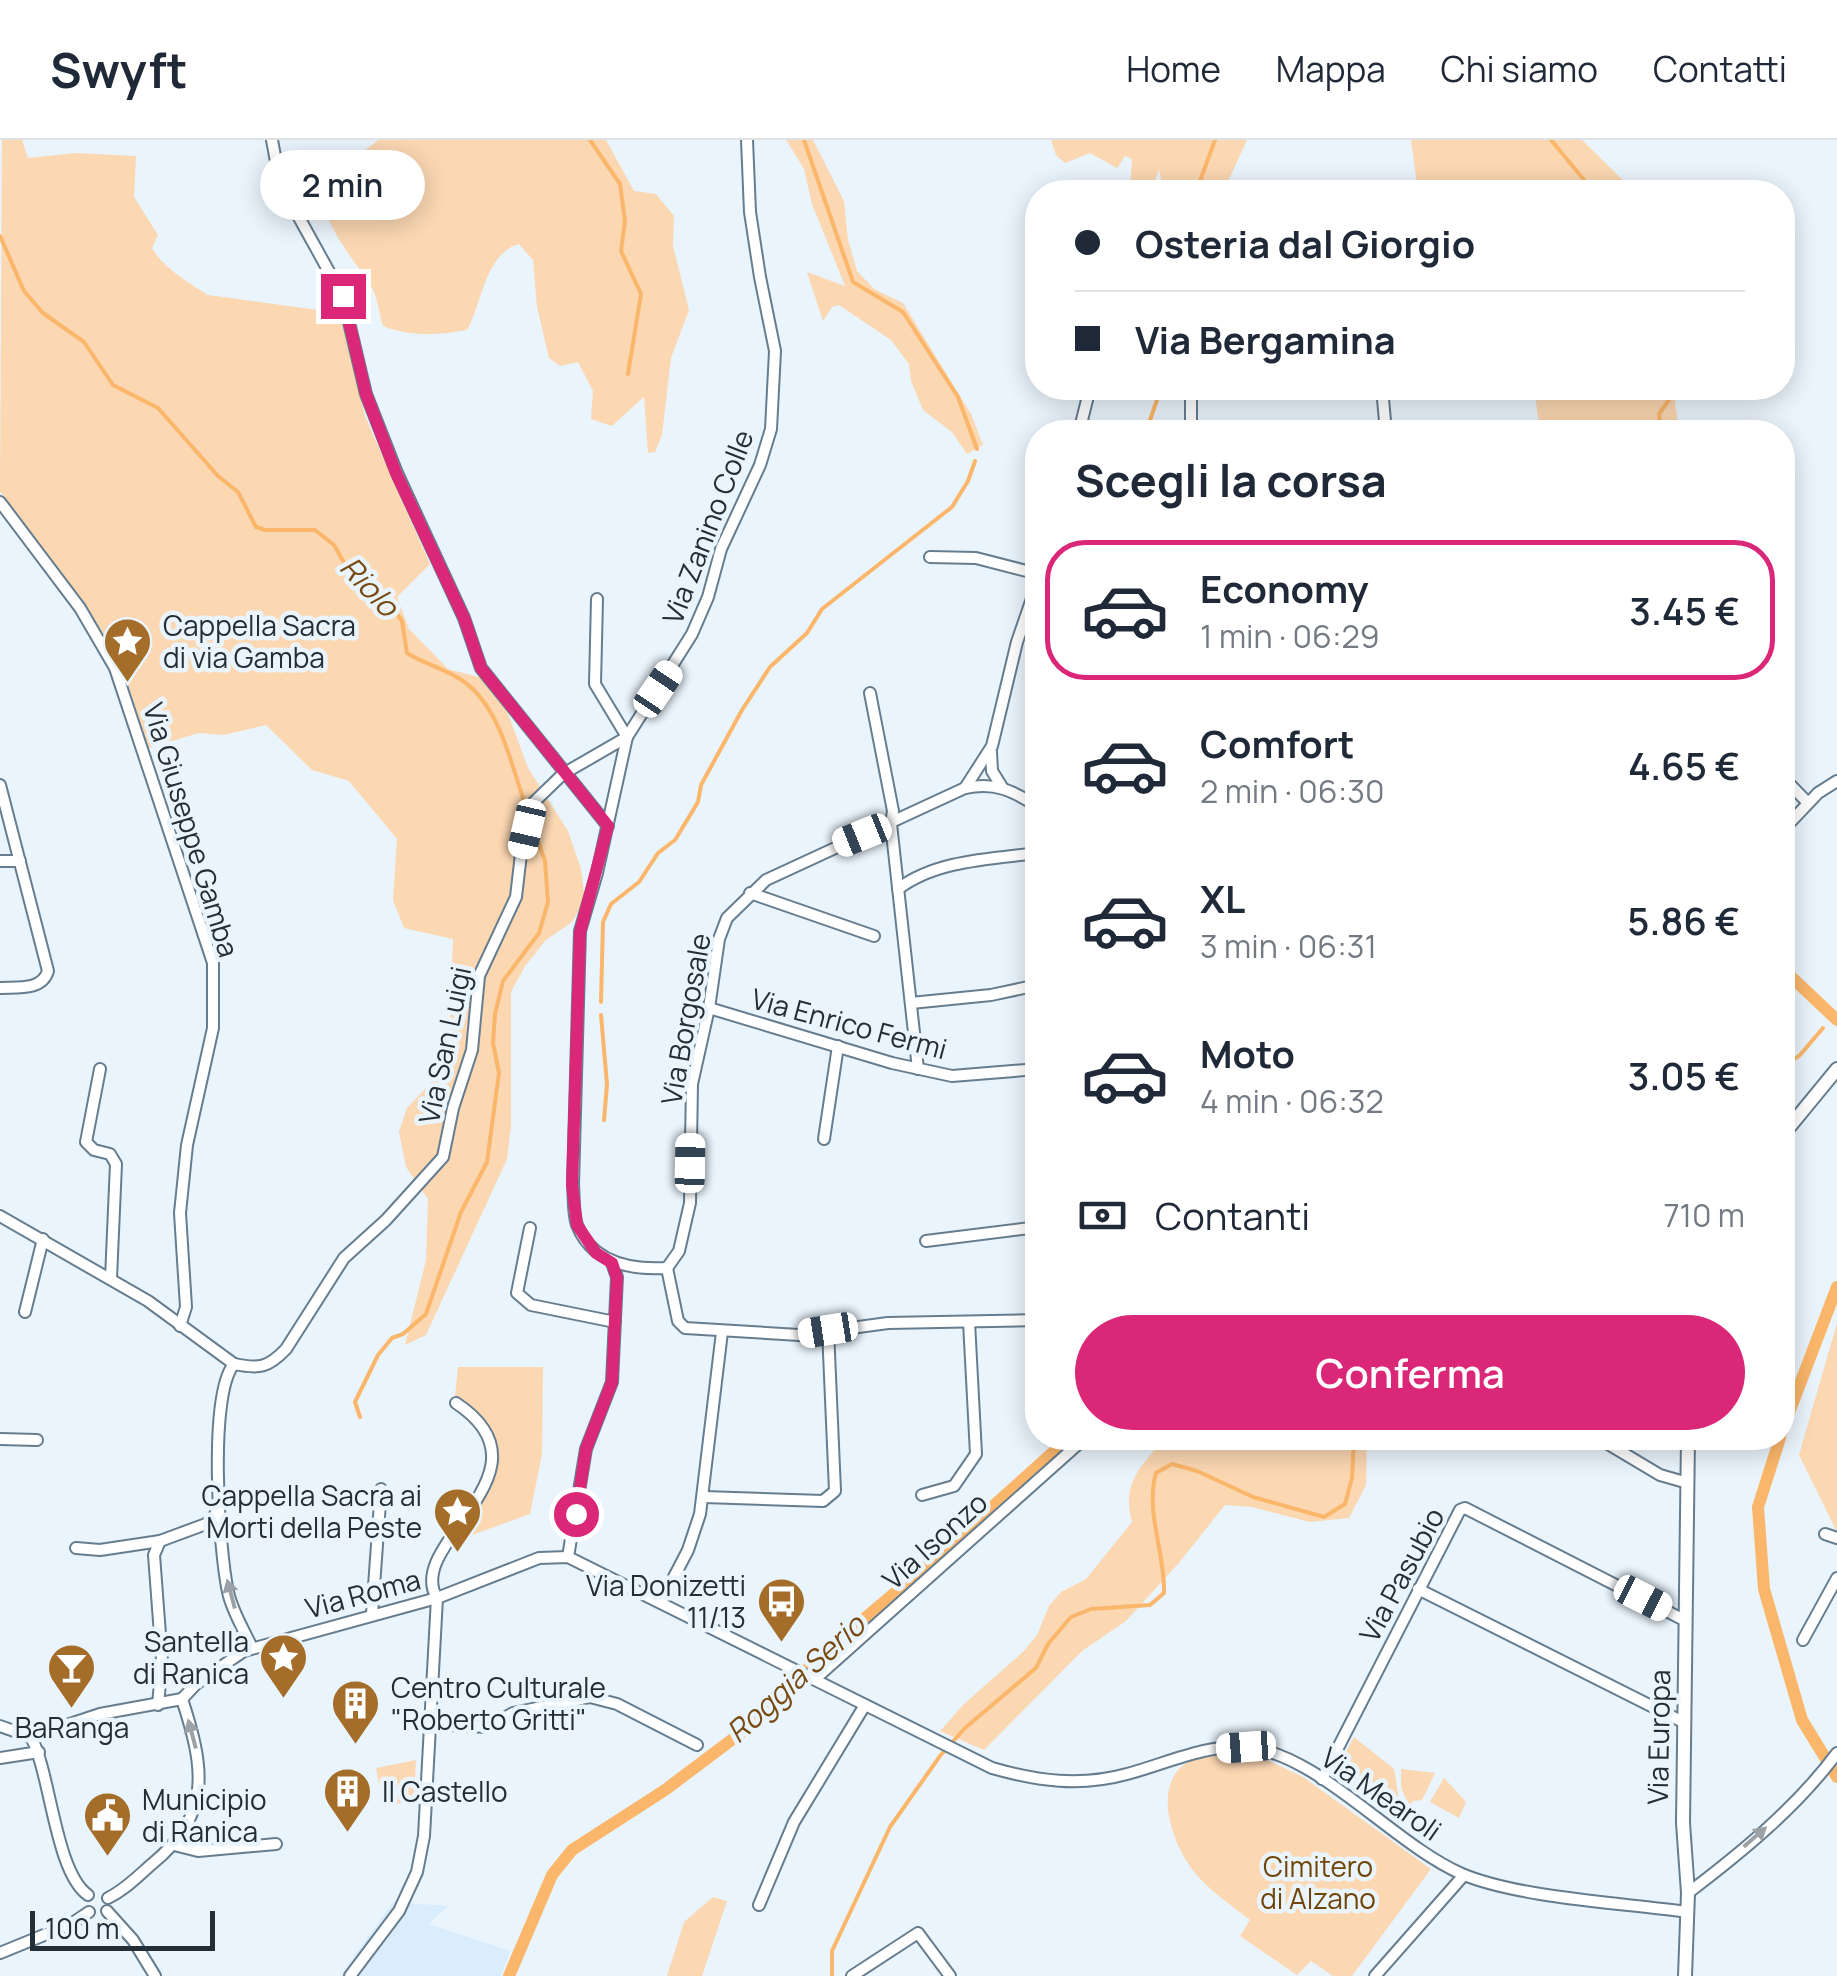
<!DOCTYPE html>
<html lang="it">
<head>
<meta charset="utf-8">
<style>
	body { margin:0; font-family:Manrope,sans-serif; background:#f2f2f3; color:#1f2937; height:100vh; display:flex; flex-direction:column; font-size:38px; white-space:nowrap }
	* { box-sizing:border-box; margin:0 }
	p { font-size:32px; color:#747a83 }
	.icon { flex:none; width:55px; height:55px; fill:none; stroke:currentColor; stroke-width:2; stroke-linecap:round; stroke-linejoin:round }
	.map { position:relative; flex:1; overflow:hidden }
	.side { position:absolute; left:1025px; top:280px; width:770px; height:1030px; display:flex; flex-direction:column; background:#fff; border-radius:40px; box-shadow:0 5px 25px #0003 }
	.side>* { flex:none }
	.hud { position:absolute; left:1025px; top:40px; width:770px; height:220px; border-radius:40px; box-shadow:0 5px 25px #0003; display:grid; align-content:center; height:220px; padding:0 50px; background:#fff }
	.scale { position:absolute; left:30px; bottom:25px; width:185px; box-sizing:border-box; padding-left:10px; border:5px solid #242e36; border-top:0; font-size:28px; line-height:35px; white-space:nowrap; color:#242e36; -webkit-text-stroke:8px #eaf4fc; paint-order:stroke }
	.end { position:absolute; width:45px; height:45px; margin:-22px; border:12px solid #db2777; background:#fff; box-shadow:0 0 0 5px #fff }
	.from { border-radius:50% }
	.bubble { position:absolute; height:70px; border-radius:35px; background:#fff; box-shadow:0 5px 25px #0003; font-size:32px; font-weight:600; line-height:70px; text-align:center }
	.car { position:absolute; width:30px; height:60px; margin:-30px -15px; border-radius:12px; box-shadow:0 0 8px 2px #0007; background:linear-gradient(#fff 24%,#345 0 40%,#fff 0 76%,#345 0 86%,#fff 0) }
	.hud b { display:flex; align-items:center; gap:35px; height:95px; font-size:38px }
	.hud b+b { border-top:2px solid #e0e1e3 }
	.hud i { width:25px; height:25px; background:#1f2937 }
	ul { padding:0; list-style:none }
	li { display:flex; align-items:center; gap:30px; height:140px; margin:0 20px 15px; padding:0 30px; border:5px solid transparent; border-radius:40px }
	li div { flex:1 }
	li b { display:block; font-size:38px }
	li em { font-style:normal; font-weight:600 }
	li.selected { border-color:#db2777 }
	li>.icon { width:90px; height:90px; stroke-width:1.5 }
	h2 { padding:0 50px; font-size:45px; line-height:120px }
	.pay { display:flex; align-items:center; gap:25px; height:110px; padding:0 50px; font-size:38px }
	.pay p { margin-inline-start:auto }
	.action { display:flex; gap:20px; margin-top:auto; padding:20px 50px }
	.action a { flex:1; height:115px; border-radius:60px; background:#db2777; color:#fff; font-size:40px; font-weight:600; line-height:115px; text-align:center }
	header { display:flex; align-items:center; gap:60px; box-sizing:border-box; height:140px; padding:0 50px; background:#fff; border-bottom:2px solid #e0e1e3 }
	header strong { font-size:48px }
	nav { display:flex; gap:55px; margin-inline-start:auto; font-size:35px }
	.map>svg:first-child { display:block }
</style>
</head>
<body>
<header>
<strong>Swyft</strong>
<nav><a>Home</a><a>Mappa</a><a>Chi siamo</a><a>Contatti</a></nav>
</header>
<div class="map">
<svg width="1837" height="1836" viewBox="0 0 1837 1836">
	<rect width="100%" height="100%" fill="#eaf4fc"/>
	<path fill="#daedfc" d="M 393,1762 L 449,1766 L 428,1784 L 510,1811 L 501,1836 L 340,1836 Z"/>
	<g fill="#fbd7b2">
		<path d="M 2,0 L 22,0 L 28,18 L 76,13 L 136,16 L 134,57 L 158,95 L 152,108 C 163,128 189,143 208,155 L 340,173 L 365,276 L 430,424 L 397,457 L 409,489 L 448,529 L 482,538 L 504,563 L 528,628 L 568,691 L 581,729 L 585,760 L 572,782 L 546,800 L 525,826 L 511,852 L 511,986 L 507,1019 L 426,1195 L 405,1205 L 426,1120 L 428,1059 L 406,1027 L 399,992 L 407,968 L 441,932 L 449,906 L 453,799 L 404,788 L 393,760 L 397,699 L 349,641 L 312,630 L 266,585 L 224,595 L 199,593 L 145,609 L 142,588 L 123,528 L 65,438 L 0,351 Z"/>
		<path d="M 378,0 L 606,0 L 634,51 L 656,54 L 674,76 L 673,106 L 689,170 L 671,218 L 662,295 L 655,312 L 648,313 L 644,257 L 612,286 L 591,279 L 593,251 L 578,222 L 560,226 L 549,218 L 537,167 L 533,120 L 519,104 C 485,113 482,164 467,190 C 439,195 410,197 383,186 C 379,174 378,159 372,148 C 359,125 314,76 326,49 C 334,29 362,14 378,0 Z"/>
		<path d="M 786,0 L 813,0 L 844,61 L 848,100 L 857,131 L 874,149 L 903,163 L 971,274 L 983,305 L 967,314 L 952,292 L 923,270 L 911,241 L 909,224 L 891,200 L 839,165 L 832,167 L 823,181 L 807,132 L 845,146 L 812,64 L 804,29 Z"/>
		<path d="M 1051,0 L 1247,0 L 1223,52 L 1163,52 L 1159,29 L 1152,52 L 1130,52 L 1132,19 L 1125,16 L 1117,28 L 1090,13 L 1065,23 L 1056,15 Z"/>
		<path d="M 1411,0 L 1582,0 L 1635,52 L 1418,52 Z"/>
		<path d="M 1534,248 L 1680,248 L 1675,262 L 1679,292 L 1540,292 Z"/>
		<path d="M 1837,1183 L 1837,1392 L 1799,1315 Z"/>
		<path d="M 458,1227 L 543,1227 L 542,1314 L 530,1374 L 469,1396 L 465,1388 L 492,1337 L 484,1285 L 455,1256 Z"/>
		<path d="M 1149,1298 L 1243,1298 L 1260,1306 L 1300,1298 L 1367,1298 L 1366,1345 L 1349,1378 L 1310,1382 L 1252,1367 L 1225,1365 L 1178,1424 L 1126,1481 L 1082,1511 L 984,1610 L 940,1591 L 964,1564 L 1024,1511 L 1037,1495 L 1049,1466 L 1061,1452 L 1086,1439 L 1132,1382 C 1123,1349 1135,1333 1155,1309 Z"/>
		<path d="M 1354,1597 L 1394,1629 L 1399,1659 L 1407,1671 L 1401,1680 L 1339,1638 L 1337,1629 Z"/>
		<path d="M 1229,1614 L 1267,1620 L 1303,1637 L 1431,1729 L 1352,1836 L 1333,1836 L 1311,1821 L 1297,1835 L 1240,1796 L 1250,1780 C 1231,1765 1211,1752 1195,1733 C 1173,1706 1149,1643 1190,1621 C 1201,1616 1217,1616 1229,1614 Z"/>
		<path d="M 416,1620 L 414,1660 L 384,1667 L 376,1628 Z"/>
		<path d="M 1401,1629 L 1435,1633 L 1422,1660 L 1413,1661 L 1409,1667 L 1401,1647 Z"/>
		<path d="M 1444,1638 L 1466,1662 L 1459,1678 L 1430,1662 Z"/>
		<path d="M 713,1757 L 727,1761 L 702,1836 L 667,1836 L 684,1782 Z"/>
	</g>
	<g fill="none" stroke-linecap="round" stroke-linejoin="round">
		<g stroke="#fab66a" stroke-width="4">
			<path d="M 590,0 L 620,44 L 625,81 L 621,111 L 641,154 L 628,234 L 630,219"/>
			<path d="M 804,0 L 853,142 L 903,172 L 958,257 L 977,309"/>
			<path d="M 1551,0 L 1594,52"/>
			<path d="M 1196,52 L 1215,0"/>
			<path d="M 0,96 L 24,151 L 43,173 L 84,202 L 113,245 L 158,268 L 218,336 L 238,352 L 256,387 L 265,390 L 315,390 L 334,405 L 346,426 L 389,462 L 402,481 L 407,513 C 424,524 446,529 463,541 C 502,568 512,630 528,673"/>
			<path d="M 1146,292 L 1161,248"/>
			<path d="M 1661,292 L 1659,274 L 1677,248"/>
			<path d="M 601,862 L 603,782 L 611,764 L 639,742 L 658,713 L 675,700 L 698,662 L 701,645 L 742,570 L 770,527 L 807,493 L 822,469 L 952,367 L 968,341 L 975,321"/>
			<path d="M 601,875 L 607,944 L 604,980"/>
			<path d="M 1782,928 L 1800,915 L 1823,888"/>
			<path d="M 360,1277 L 355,1262 L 378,1215 L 392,1198 L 403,1194 L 426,1174 L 461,1072 L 487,1022 L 499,933 L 493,903 L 495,874 L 503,841 L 539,793 L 548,762 L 545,721 L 531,682"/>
			<path d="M 832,1836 L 832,1811 L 890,1687 L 940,1616 L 965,1588 L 1036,1528 L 1048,1504 L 1071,1477 L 1091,1469 L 1150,1465 L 1164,1453 C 1165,1412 1145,1372 1156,1333 L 1172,1324 L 1197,1331 L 1253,1357 L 1324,1377 L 1345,1364 L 1352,1338 L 1354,1298"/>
		</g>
		<g stroke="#fab66a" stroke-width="12">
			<path d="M 1782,828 L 1837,880"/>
			<path d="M 1782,1291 L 1837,1147"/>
			<path d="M 1780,1298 L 1758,1367 L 1764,1449 L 1802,1580 L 1837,1637"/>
			<path d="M 509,1836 L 552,1735 L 572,1710 L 665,1650 L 762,1577 L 819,1517 L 923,1429 L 1069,1298"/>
		</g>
		<defs>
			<g id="minor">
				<path d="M 272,0 L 280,43 L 343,157 L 366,254 L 397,333 L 464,478 L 481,528 L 608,686"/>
				<path d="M 1191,248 L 1191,292"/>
				<path d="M 1382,248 L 1386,292"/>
				<path d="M 1079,292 L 1090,248"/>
				<path d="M 0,362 L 80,468 L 115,528 L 213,823 L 213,888 L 187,1005 L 180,1073 L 186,1167 L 180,1186"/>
				<path d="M 930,417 L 976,418 L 1038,434"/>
				<path d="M 597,459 L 595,544 L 627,597"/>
				<path d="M 870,553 L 893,671 L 891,684 L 918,929"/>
				<path d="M 991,612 L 992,631 L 1002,647"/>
				<path d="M 1782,636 L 1808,663"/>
				<path d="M 0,645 L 48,831 C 42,851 17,847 0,848"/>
				<path d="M 965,648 C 995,642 1012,650 1038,667"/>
				<path d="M 1782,691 L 1818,653 L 1837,641"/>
				<path d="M 0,721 L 20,721"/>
				<path d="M 898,749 C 936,720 991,719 1038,713"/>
				<path d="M 750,753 L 874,796"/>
				<path d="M 911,863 L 991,855 L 1038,845"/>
				<path d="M 709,868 L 892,923 L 952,936 L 1038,929"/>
				<path d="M 100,929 L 86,1002 L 94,1010 L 110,1014 L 116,1024 L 111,1138"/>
				<path d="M 824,999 L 838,906"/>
				<path d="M 0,1076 L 148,1161 L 234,1224 C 208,1255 219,1410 228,1452 C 232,1471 244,1490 252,1508"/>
				<path d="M 530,1088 L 517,1153 L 531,1165 L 615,1182"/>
				<path d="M 926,1101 L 1038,1087"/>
				<path d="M 667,1128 C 631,1130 592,1123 577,1085 C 573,1074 574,1057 573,1044 L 580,791 L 597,733 L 627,597 L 692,494 L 708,457 L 721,409 L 760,325 L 771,289 L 775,211 L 760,137 L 750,72 L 747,0"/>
				<path d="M 667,1128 L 679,1111 L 690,1063 L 692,944 L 709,868 L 719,799 L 727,778 L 766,740 L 965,648 L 992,606 L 1017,502 L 1038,441"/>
				<path d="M 667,1128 L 678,1181 L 685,1188 L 799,1195 L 888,1183 L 1038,1180"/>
				<path d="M 25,1172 L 43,1099"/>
				<path d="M 234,1224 C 259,1229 268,1228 286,1209 L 344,1118 L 386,1080 L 443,1017 L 453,968 L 472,910 L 479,836 L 516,757 L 521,714 L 533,663 L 563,634 L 627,597"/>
				<path d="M 1598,1298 L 1660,1335 L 1688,1343"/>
				<path d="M 0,1299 L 37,1300"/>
				<path d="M 922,1355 L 954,1346 L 976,1314 L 969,1182"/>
				<path d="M 704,1357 L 823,1361 L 835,1351 L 828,1190"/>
				<path d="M 1825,1394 L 1837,1398"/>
				<path d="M 76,1408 L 100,1410 L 160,1401 L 206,1384 L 214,1377 L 218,1367"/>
				<path d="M 568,1417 L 586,1309 L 612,1242 L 617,1137 L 612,1123"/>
				<path d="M 1418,1449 L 1685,1583"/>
				<path d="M 661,1462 L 688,1410 L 700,1374 L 722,1192"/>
				<path d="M 372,1474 L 381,1349"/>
				<path d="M 1803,1500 L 1837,1438"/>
				<path d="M 815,1539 L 1085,1298"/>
				<path d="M 182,1559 L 196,1544 L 244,1511 L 437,1458 L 539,1418 L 568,1417 L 992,1628 C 1038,1641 1080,1647 1127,1634 C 1165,1624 1206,1604 1246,1607 C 1318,1613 1393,1704 1462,1734 C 1519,1758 1624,1763 1687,1772"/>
				<path d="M 158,1565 L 162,1521 L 154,1415 L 160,1401"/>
				<path d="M 431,1584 L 488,1587 L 513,1573 L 590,1557 L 617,1564 L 697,1605"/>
				<path d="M 0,1586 L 31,1597 C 51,1634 55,1732 88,1755"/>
				<path d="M 31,1597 L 100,1574 L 182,1559"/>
				<path d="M 0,1618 L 39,1612"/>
				<path d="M 1322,1639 L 1460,1370 L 1465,1368 L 1686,1481"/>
				<path d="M 174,1705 L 198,1711 L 276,1704"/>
				<path d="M 1688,1753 C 1742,1712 1797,1667 1837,1613"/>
				<path d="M 108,1758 C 125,1750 138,1736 152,1724 C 213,1674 204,1627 182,1559"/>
				<path d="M 759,1765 L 794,1682 L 865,1565"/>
				<path d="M 107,1771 L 133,1800 L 155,1836"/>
				<path d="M 0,1813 L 71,1784 L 89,1772"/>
				<path d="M 350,1836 L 399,1771 L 417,1732 L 424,1696 L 437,1458 C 403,1403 560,1332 456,1263"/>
				<path d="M 852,1836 L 918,1793 L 950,1836"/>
				<path d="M 1375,1836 L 1464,1735"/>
			</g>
			<g id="tertiary">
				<path d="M 1782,996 L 1837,929"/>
				<path d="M 1685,1836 L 1688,1753 L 1683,1683 L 1688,1298"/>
			</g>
		</defs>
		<use href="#minor" stroke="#667d8f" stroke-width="14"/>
		<use href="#tertiary" stroke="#667d8f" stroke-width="16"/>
		<use href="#minor" stroke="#fff" stroke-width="10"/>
		<use href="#tertiary" stroke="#fff" stroke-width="12"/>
	</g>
	<defs><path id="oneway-solid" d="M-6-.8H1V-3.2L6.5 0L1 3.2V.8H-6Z" transform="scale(2.5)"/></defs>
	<g fill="#9ca1a5">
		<use href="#oneway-solid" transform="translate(231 1454) rotate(-105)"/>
		<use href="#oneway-solid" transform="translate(192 1594) rotate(-105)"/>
		<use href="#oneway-solid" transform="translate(1755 1697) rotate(-41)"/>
	</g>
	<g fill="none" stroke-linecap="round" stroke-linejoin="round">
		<path stroke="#db2777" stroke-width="12" d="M 343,156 L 366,254 L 396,333 L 464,478 L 481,528 L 608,686 L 580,792 L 572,1044 L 577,1085 L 596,1113 L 612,1123 L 617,1138 L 612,1242 L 586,1309 L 576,1374"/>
	</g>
	<defs>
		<symbol id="sight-pin" viewBox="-11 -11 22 30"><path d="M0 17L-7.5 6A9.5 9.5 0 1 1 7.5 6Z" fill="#a46d29" stroke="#eaf4fc"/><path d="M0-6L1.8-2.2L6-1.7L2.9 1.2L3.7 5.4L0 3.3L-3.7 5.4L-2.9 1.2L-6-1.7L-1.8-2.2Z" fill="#fff"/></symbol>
		<symbol id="bus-pin" viewBox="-11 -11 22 30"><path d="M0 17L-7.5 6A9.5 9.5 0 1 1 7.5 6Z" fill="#a46d29" stroke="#eaf4fc"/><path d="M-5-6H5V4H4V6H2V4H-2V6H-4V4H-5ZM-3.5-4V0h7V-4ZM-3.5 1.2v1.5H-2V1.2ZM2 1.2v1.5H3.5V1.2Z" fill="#fff"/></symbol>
		<symbol id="bar-pin" viewBox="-11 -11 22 30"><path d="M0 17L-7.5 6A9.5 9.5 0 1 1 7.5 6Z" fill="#a46d29" stroke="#eaf4fc"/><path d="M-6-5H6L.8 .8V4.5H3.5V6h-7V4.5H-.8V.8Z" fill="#fff"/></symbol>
		<symbol id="building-pin" viewBox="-11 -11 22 30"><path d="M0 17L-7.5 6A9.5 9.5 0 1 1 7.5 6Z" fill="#a46d29" stroke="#eaf4fc"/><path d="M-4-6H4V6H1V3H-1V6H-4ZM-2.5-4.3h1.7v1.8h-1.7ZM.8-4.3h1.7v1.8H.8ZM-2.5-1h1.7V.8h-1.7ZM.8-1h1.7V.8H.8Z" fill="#fff"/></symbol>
		<symbol id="civic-pin" viewBox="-11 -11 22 30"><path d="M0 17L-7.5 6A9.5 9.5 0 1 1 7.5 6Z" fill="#a46d29" stroke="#eaf4fc"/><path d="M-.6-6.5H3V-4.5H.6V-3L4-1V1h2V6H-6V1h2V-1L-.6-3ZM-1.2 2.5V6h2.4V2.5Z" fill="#fff"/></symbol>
	</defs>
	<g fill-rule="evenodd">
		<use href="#sight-pin" x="100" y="474" width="55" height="75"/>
		<use href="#sight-pin" x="430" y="1344" width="55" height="75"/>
		<use href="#bus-pin" x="754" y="1434" width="55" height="75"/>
		<use href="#sight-pin" x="256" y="1490" width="55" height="75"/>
		<use href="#bar-pin" x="44" y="1500" width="55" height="75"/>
		<use href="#building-pin" x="328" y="1536" width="55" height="75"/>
		<use href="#building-pin" x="320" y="1624" width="55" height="75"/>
		<use href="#civic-pin" x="80" y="1648" width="55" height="75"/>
	</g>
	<g text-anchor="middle" stroke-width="9" stroke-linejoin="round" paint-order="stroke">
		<g font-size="28" fill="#242e36" stroke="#eaf4fc">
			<text transform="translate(708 387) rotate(-69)" y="10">Via Zanino Colle</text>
			<text transform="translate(191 690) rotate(73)" y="10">Via Giuseppe Gamba</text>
			<text transform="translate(686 879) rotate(-80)" y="10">Via Borgosale</text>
			<text transform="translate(849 884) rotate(15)" y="10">Via Enrico Fermi</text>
			<text transform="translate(445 905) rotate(-78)" y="10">Via San Luigi</text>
			<text transform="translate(935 1401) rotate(-42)" y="10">Via Isonzo</text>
			<text transform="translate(1402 1435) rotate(-62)" y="10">Via Pasubio</text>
			<text transform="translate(363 1454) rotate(-15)" y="10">Via Roma</text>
			<text transform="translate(1659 1597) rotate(-89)" y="10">Via Europa</text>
			<text transform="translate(1381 1654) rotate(35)" y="10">Via Mearoli</text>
		</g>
		<g font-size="28" fill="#242e36" stroke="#eaf4fc" text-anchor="start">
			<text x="163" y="496">Cappella Sacra<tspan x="163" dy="32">di via Gamba</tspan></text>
			<text x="422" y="1366" text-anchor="end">Cappella Sacra ai<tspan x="422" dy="32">Morti della Peste</tspan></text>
			<text x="746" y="1456" text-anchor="end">Via Donizetti<tspan x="746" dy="32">11/13</tspan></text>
			<text x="249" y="1512" text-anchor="end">Santella<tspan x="249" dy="32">di Ranica</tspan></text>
			<text x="391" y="1558">Centro Culturale<tspan x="391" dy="32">"Roberto Gritti"</tspan></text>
			<text x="72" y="1598" text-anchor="middle">BaRanga</text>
			<text x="382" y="1662">Il Castello</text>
			<text x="142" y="1670">Municipio<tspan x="142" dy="32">di Ranica</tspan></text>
		</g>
		<g font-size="28" fill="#714507" stroke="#eaf4fc">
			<text x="1318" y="1737">Cimitero<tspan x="1318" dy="32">di Alzano</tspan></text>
		</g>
		<g font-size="30" font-style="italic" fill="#774b11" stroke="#eaf4fc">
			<text transform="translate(369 447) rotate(47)" y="10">Riolo</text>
			<text transform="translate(796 1539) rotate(-42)" y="10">Roggia Serio</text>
		</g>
	</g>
</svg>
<div class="scale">100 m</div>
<i class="end from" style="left:576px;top:1374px"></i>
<i class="end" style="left:343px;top:156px"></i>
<div class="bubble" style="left:260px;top:10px;width:165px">2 min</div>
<i class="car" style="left:658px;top:549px;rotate:34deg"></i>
<i class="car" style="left:527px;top:689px;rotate:193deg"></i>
<i class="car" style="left:862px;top:695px;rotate:248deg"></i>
<i class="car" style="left:690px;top:1023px;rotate:1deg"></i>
<i class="car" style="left:828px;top:1190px;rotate:261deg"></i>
<i class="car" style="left:1643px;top:1458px;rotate:117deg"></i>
<i class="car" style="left:1246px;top:1607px;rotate:266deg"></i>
<div class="hud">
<b><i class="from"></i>Osteria dal Giorgio</b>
<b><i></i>Via Bergamina</b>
</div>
<section class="side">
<h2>Scegli la corsa</h2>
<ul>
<li class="selected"><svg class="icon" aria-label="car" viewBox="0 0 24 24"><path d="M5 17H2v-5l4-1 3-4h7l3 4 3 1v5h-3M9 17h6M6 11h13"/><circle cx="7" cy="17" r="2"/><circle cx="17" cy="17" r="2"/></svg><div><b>Economy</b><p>1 min · 06:29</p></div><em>3.45 €</em></li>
<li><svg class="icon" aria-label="car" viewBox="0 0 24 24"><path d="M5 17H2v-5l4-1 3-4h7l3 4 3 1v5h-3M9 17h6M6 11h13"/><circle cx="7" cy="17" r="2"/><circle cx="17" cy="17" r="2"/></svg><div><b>Comfort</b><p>2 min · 06:30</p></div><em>4.65 €</em></li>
<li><svg class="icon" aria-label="car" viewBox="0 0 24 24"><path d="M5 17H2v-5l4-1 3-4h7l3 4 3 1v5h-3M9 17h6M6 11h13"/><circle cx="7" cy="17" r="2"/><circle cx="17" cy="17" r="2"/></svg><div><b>XL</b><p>3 min · 06:31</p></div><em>5.86 €</em></li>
<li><svg class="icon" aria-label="car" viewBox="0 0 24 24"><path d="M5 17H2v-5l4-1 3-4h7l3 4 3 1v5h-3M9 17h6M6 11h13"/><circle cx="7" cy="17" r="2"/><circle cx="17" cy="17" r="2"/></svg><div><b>Moto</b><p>4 min · 06:32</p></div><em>3.05 €</em></li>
</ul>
<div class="pay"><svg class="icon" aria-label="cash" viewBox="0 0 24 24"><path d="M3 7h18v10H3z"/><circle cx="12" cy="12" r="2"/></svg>Contanti<p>710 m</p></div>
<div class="action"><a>Conferma</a></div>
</section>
</div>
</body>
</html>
